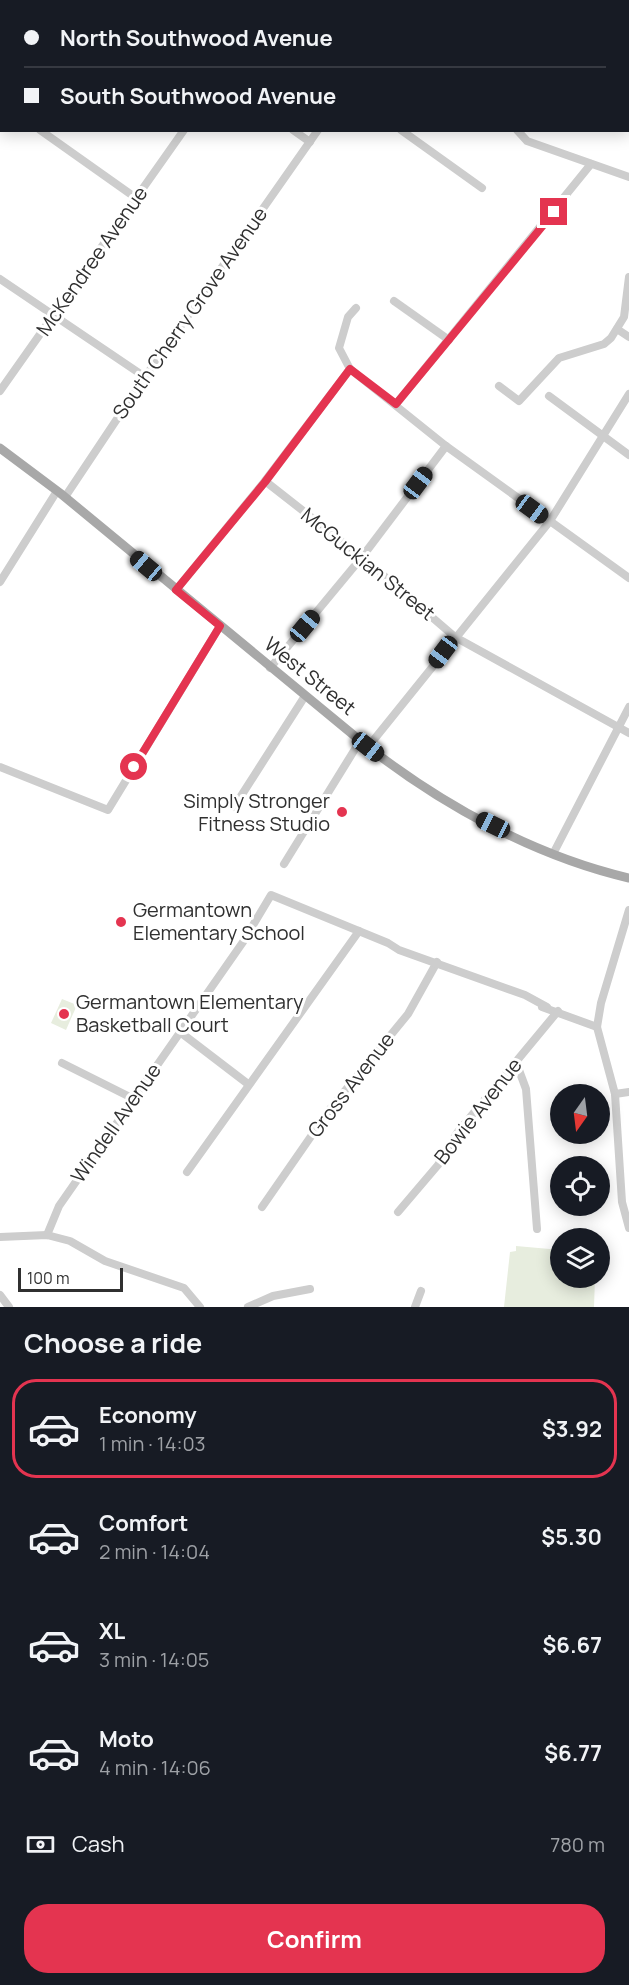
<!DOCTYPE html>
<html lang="en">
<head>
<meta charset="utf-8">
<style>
	body { margin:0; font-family:Manrope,sans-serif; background:#20242c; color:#f1f3f6; height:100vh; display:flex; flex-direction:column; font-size:22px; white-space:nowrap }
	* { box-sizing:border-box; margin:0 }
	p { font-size:20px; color:#9ea1a6 }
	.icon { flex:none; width:33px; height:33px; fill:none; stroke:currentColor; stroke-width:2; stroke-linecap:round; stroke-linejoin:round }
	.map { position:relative; height:1307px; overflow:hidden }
	.details { display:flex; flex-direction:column; background:#171b24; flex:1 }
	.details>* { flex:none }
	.banner { position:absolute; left:0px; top:0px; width:630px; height:132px; box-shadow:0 3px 15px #0003; display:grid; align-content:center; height:132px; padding:0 24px; background:#171b24 }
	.needle { width:39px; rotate:194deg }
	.fabs { position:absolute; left:550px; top:1084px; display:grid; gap:12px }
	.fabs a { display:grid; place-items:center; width:60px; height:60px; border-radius:50%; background:#171b24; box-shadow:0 3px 15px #0003; font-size:30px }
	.scale { position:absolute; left:18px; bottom:15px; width:105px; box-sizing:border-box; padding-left:6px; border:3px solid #303030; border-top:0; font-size:16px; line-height:21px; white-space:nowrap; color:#303030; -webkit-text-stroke:4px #fff; paint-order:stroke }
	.end { position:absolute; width:27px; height:27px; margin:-14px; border:8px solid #e43450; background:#fff; box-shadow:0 0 0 3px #fff }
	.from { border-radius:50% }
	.car { position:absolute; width:18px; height:36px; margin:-18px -9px; border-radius:8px; box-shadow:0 0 4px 2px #0007; background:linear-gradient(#222 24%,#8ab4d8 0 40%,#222 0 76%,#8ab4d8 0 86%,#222 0) }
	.banner b { display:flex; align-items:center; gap:21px; height:57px; font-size:22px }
	.banner b+b { border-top:2px solid #363941 }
	.banner i { width:15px; height:15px; background:#f1f3f6 }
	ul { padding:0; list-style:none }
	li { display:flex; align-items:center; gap:18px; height:99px; margin:0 12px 9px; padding:0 12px; border:3px solid transparent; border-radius:24px }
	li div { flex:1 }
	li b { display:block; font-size:22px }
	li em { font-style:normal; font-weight:700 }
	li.selected { border-color:#e43450 }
	li>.icon { width:54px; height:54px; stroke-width:1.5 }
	h2 { padding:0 24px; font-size:27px; line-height:72px }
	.pay { display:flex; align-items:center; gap:15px; height:66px; padding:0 24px; font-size:22px }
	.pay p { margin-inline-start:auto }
	.cta { display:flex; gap:12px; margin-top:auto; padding:12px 24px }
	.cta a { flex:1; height:69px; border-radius:24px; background:#e43450; color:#fff; font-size:24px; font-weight:700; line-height:69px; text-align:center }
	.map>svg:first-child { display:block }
</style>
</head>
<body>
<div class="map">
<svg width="629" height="1307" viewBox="0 0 629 1307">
	<rect width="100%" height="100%" fill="#fff"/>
	<g fill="#e7edde">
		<path d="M 62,999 L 77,1005 L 66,1030 L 51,1023 Z"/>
		<path d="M 516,1246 L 561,1250 L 561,1278 L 595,1278 L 594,1307 L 504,1307 L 510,1252 L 516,1251 Z"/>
	</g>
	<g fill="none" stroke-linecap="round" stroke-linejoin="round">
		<g stroke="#cae2ec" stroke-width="2">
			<path d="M 356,0 L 360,2"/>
			<path d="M 628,106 L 629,106"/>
		</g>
		<g stroke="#cdcdcd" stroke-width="8">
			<path d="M 0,76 L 2,75"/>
			<path d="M 40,130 L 136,198"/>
			<path d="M 293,130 L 310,142"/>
			<path d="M 401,130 L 482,188"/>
			<path d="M 517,130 L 527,141 L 629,177"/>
			<path d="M 0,279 L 145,377"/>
			<path d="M 394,301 L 449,340"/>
			<path d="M 356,308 L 348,317 L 339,348 L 350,369 L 446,446 L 629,578"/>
			<path d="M 617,329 L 629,337"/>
			<path d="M 499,386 L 519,401 L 559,358 L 604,344 L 611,338 L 624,317 L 629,277"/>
			<path d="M 0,391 L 184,130"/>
			<path d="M 549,396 L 629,455"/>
			<path d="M 396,404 L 591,164"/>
			<path d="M 265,481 L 362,557 L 455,637 L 629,733"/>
			<path d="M 65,497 L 145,377 L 318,130"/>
			<path d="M 0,582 L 57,491"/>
			<path d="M 176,590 L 265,481 L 350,369"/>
			<path d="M 270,668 L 362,557 L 446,446"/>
			<path d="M 368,747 L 550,521 L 629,394"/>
			<path d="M 0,767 L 108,810 L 220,626"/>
			<path d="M 234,807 L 305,696"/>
			<path d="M 553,854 L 629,707"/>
			<path d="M 284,864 L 360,741"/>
			<path d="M 629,910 L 601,1003 L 597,1027 L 615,1094 L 622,1202 L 629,1228"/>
			<path d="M 542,1007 L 597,1027"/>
			<path d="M 180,1032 L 248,1084"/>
			<path d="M 516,1062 L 526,1089 L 537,1229"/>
			<path d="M 62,1063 L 132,1098"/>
			<path d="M 615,1094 L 629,1092"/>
			<path d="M 187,1172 L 359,931"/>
			<path d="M 262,1207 L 330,1109 L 408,1014 L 437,962"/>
			<path d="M 398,1212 L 438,1165 L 457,1133 L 558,1011"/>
			<path d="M 47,1235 L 59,1206 L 243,942 L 271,895 L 388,943 L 399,950 L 525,995 L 547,1007"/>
			<path d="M 0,1237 L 47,1235 L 70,1241 L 105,1261 L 184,1288 L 200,1307"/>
			<path d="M 0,1295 L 9,1307"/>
			<path d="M 248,1307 L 273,1296 L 310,1289"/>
			<path d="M 415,1307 L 421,1291"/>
		</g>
		<path stroke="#a8a8a8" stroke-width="9" d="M 0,448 L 60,493 L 368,747 C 444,806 535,856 629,878"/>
	</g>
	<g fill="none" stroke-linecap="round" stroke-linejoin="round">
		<path stroke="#e43450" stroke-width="8" d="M 134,767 L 220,626 L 176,590 L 265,482 L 350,369 L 396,404 L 554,212"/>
	</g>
	<g fill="#e43450" stroke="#fff" stroke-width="2">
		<circle cx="342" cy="812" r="6"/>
		<circle cx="121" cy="922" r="6"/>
		<circle cx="64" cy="1014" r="6"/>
	</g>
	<g text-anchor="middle" stroke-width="6" stroke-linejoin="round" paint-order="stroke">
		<g font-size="20" fill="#303030" stroke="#fff">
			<text transform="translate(92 261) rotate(-55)" y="7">McKendree Avenue</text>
			<text transform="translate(190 313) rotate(-55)" y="7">South Cherry Grove Avenue</text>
			<text transform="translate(368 564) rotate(39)" y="7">McGuckian Street</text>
			<text transform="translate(310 676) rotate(39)" y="7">West Street</text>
			<text transform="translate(351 1085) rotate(-52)" y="7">Gross Avenue</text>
			<text transform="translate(478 1111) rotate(-52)" y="7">Bowie Avenue</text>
			<text transform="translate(116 1123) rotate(-55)" y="7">Windell Avenue</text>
		</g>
		<g font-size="20" fill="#303030" stroke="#fff" text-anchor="start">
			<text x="330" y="808" text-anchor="end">Simply Stronger<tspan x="330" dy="23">Fitness Studio</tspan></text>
			<text x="133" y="917">Germantown<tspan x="133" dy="23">Elementary School</tspan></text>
			<text x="76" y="1009">Germantown Elementary<tspan x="76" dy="23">Basketball Court</tspan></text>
		</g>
	</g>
</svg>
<div class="fabs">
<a><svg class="needle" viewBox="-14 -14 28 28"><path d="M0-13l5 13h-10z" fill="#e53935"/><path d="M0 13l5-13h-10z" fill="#9ea1a6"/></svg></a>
<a><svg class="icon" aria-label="locate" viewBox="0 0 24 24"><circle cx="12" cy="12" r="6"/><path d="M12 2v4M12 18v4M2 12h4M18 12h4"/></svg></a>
<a><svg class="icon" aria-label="layers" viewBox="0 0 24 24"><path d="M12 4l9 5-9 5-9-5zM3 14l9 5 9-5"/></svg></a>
</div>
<div class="scale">100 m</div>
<i class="end from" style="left:134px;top:767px"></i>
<i class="end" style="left:554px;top:212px"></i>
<i class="car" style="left:418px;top:483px;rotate:37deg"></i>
<i class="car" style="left:532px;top:509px;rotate:126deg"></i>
<i class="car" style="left:146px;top:566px;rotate:310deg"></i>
<i class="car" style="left:305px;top:626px;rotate:40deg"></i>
<i class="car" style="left:443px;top:652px;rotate:217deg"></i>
<i class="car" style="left:368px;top:747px;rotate:128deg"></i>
<i class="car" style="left:493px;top:825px;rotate:296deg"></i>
<div class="banner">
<b><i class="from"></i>North Southwood Avenue</b>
<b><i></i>South Southwood Avenue</b>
</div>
</div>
<section class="details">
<h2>Choose a ride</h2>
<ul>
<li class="selected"><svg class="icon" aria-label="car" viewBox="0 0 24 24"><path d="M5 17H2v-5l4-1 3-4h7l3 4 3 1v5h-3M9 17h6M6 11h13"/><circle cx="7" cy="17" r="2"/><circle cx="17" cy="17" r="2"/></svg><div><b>Economy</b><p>1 min · 14:03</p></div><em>$3.92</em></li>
<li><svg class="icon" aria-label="car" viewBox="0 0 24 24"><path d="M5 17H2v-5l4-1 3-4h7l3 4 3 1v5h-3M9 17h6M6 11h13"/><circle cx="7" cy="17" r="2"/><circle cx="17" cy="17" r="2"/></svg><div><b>Comfort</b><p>2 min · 14:04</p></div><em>$5.30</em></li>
<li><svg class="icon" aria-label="car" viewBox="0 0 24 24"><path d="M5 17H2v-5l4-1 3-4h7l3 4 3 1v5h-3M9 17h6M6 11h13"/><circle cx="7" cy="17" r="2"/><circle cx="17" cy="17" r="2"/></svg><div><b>XL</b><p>3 min · 14:05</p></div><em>$6.67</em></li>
<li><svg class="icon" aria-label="car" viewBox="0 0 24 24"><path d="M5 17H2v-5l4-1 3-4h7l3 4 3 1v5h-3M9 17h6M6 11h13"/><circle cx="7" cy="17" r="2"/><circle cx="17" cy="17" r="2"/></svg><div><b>Moto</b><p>4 min · 14:06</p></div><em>$6.77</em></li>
</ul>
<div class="pay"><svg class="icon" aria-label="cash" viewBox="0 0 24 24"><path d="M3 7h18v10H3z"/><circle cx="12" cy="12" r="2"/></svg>Cash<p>780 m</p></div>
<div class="cta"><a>Confirm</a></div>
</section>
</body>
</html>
